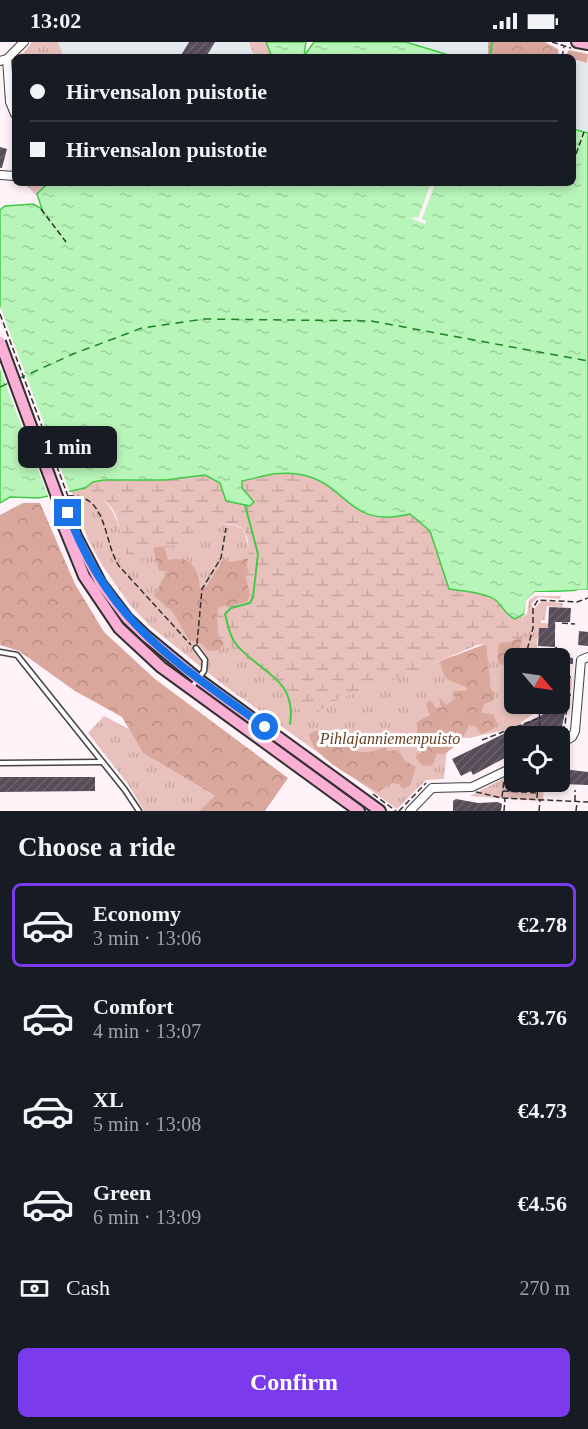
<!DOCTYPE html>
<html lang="en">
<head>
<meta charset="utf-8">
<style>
	body { margin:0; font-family:"Times New Roman",serif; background:#20242c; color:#f1f3f6; height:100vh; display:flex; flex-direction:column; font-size:22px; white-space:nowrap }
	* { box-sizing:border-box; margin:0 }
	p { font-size:20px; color:#9ea1a6 }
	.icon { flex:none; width:33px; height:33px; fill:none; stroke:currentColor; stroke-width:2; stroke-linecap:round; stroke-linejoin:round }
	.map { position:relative; height:769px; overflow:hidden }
	.panel { display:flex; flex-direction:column; background:#171b24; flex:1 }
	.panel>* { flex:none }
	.guide { position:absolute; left:12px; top:12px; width:564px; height:132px; border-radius:9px; box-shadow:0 3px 9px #0003; display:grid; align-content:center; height:132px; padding:0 18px; background:#171b24 }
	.needle { width:39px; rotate:119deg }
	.controls { position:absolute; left:504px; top:606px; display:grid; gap:12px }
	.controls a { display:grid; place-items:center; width:66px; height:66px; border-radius:9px; background:#171b24; box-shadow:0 3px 9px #0003; font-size:30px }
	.end { position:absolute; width:27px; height:27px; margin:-14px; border:8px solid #1a73e8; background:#fff; box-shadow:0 0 0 3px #fff }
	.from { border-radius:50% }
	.bubble { position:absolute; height:42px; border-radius:9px; background:#171b24; box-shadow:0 3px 9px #0003; font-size:20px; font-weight:600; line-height:42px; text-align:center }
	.guide b { display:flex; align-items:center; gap:21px; height:57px; font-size:22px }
	.guide b+b { border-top:2px solid #363941 }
	.guide i { width:15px; height:15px; background:#f1f3f6 }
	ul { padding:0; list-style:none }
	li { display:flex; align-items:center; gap:18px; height:84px; margin:0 12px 9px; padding:0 6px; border:3px solid transparent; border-radius:9px }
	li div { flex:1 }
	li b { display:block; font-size:22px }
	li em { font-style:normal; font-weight:600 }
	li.on { border-color:#7c3aed }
	li>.icon { width:54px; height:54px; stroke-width:1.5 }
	h2 { padding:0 18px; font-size:27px; line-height:72px }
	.pay { display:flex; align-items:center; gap:15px; height:66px; padding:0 18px; font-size:22px }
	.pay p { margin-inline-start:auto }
	.primary-button { display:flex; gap:12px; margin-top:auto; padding:12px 18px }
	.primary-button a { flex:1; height:69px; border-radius:9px; background:#7c3aed; color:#fff; font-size:24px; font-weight:600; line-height:69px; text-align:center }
	.status { display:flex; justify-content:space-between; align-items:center; height:42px; padding:0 30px; background:#171b24; direction:ltr }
	.status svg { height:16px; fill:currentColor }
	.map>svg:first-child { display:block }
</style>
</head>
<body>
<div class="status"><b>13:02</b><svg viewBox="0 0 49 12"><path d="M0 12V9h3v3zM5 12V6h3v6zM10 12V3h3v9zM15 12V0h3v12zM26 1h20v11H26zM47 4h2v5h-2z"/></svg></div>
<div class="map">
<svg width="588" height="769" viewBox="0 0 588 769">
	<defs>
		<pattern id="grass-tufts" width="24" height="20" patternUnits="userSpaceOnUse" patternTransform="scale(1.5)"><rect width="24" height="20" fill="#e9c1bc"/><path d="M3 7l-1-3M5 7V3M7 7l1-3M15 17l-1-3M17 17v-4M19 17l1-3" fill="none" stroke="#c7a5a0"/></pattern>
		<pattern id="forest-crowns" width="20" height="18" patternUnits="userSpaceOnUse" patternTransform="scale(1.5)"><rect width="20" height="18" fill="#d9a79c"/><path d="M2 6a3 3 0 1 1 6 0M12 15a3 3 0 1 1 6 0" fill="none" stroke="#b98f85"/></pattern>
		<pattern id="wetland-marsh" width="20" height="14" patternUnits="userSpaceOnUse" patternTransform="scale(1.5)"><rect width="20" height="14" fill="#e9c1bc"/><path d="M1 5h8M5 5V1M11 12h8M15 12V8" fill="none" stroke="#c7a5a0"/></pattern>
		<pattern id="water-ripples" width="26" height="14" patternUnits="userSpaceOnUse" patternTransform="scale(1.5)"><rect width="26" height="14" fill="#b8f5b8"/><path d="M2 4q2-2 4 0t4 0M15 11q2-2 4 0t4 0" fill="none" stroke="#9dd19d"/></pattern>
		<pattern id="building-hatch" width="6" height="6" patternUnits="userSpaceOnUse" patternTransform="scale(1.5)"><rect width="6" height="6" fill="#584c58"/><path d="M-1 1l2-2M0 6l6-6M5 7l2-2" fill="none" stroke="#6b616b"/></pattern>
	</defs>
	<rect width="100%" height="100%" fill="#fff2f9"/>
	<g fill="#e4e9ed">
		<path d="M 58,0 L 249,0 L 254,15 L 64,15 Z"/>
		<path d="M 406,0 L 488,0 L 488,15 L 439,12 Z"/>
		<path d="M 573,19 L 588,21 L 588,91 L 573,87 Z"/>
	</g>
	<g fill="url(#grass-tufts)">
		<path d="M 32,0 L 58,0 L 64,15 L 20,15 Z"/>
		<path d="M 24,141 L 48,141 L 38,150 L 38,155 Z"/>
		<path d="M 71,448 C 114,447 117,479 127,513 L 222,483 L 234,483 L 243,487 L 250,509 L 249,618 L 276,641 L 296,666 L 306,671 L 317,671 L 341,656 L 486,602 L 523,579 L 522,575 L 527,572 L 529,558 L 534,554 L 561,554 L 560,557 L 538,555 L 531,563 L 534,567 L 541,559 L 563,561 L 562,565 L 547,564 L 545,578 L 541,578 L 541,581 L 556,582 L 555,589 L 542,588 L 537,597 L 537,608 L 552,609 L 552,614 L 514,616 L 514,662 L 537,662 L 537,669 L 514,686 L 469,696 L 448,695 L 444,737 L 426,738 L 397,767 L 222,642 L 150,584 L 130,563 L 102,523 L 88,498 Z"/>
		<path d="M 566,636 L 572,636 L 571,649 L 567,650 L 571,650 L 569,676 L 568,657 L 565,665 L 566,673 L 560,668 L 560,645 L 565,645 Z"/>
		<path d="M 212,639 L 353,741 L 352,742 L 210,641 Z"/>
		<path d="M 208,649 L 357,757 L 356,760 L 336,748 L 209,654 Z"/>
		<path d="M 104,674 L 129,687 L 143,711 L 216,755 L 199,769 L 144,769 L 128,742 L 88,691 Z"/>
		<path d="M 514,731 L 514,740 L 544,740 L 543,759 L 470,754 Z"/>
	</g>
	<g fill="url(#forest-crowns)">
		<path d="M 488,0 L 545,0 L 558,7 L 559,15 L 488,15 Z"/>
		<path d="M 569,8 L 588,12 L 587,21 L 565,15 Z"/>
		<path d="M 23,461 L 40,461 L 75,542 L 104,590 L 155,637 L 288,736 L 265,769 L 199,769 L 215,754 L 143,711 L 122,675 L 75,649 L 19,609 L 0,603 L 0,473 Z"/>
		<path d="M 158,504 L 164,505 L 168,518 C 192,513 198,526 200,546 L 206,545 L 224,517 L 231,520 L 250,516 C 245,532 254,548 247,560 L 217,569 L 218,591 L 224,602 L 218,608 L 208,609 L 202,602 L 189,598 L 173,570 L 154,554 L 167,529 L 159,529 L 153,506 Z"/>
		<path d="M 511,585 L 524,592 L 519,608 L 513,609 L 505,624 L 498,620 L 498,605 Z"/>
		<path d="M 486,602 L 491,648 L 495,651 L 494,658 L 484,662 L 481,671 L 493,672 L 497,681 L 495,686 L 481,692 L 475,684 L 469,683 L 462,698 L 445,712 L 437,712 L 432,724 L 422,723 L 415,715 L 428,707 L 417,695 L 417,680 L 430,673 L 426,663 L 430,658 L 436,666 L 441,666 L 439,655 L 446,663 L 456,656 L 453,649 L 467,649 L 466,645 C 447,636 445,642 440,619 Z"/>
		<path d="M 315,689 L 342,691 L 343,701 C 359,713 367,712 385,705 L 388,709 L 398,708 L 405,719 L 416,725 L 410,744 L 403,747 L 399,742 L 391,741 L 378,750 C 359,738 312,717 309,692 Z"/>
	</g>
	<g fill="url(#wetland-marsh)">
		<path d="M 249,0 L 306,0 L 304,14 L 314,0 L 312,15 L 254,15 Z"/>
		<path d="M 105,407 L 382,441 L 522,575 L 524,592 L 511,600 L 477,603 L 404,634 L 341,656 L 317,671 L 306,671 L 296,666 L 260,627 L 219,596 L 217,575 L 219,565 L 247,560 C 253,550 246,544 246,533 C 247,515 253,505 243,487 C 223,472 201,497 182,502 C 172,504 162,503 153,506 L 141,521 L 133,520 C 110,502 135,458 78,448 L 74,437 Z"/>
	</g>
	<g fill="url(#water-ripples)" stroke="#41ca45" stroke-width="1.5">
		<path d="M 266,0 L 306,0 L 304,14 L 314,0 L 406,0 L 455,15 L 272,15 Z"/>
		<path d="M 573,87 L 588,91 L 588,548 L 535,550 L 527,558 L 524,572 L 515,577 C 504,572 503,563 494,557 C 483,550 462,549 449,547 L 430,489 L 410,472 C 345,488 349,439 297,432 C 276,429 262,435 242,439 L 242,446 L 254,460 L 250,464 L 226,459 L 220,441 L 205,433 L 166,438 L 104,438 L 93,440 L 85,446 L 39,456 L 10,455 L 0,461 L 0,168 L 5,164 L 33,162 L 42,167 L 37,152 L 48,141 L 573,141 Z"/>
	</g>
	<g fill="#fff2f9">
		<path d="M 431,141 L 435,141 L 422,177 L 426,179 L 425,182 L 412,177 L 413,175 L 418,176 Z"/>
		<path d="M 0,264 L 70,451 L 49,457 L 0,327 Z"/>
		<path d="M 579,548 L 588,548 L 588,550 L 535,554 L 529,558 L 527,572 L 524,572 L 526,558 L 535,550 L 571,550 Z"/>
	</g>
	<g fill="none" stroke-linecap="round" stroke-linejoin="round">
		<g stroke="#41ca45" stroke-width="2">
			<path d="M 490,15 L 492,0"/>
			<path d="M 245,463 L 258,512 L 253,555 L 250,561 L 231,566 L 225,572 C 228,582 229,594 236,602 C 259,631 297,635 290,682"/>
		</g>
		<g stroke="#198320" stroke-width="1.5" stroke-dasharray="8 6" stroke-linecap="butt">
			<path d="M 18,337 L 73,312 L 142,286 L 204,277 L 371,279 L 588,319"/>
			<path d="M 0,345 L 11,340"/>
		</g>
	</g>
	<g fill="url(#building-hatch)">
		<path d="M 189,0 L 215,0 L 206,15 L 180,15 Z"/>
		<path d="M 0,105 L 7,107 L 2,126 L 0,126 Z"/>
		<path d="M 549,565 L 571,566 L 570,580 L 555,580 L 555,605 L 538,604 L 539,586 L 548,586 Z"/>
		<path d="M 579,589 L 588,590 L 588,604 L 578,603 Z"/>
		<path d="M 554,608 L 567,609 L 567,615 L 573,616 L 573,622 L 560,621 L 560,616 L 554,616 Z"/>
		<path d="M 545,662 L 561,662 L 560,668 L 565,671 L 561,689 L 552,688 L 548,694 L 514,694 L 514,711 L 473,733 L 471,729 L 461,734 L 452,717 L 542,673 Z"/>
		<path d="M 562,727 L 588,730 L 588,743 L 561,742 Z"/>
		<path d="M 0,735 L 95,735 L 95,749 L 0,750 Z"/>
		<path d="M 456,757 L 478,761 L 498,760 L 502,762 L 501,769 L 453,769 L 453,759 Z"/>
	</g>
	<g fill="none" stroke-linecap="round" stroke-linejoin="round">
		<defs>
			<g id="lane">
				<path d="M 0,610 L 17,613 L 125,748 L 139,769"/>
				<path d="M 191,646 L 204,629 L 205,618 L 196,606"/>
				<path d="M 0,721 L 102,720"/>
			</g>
			<g id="street">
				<path d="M 7,17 L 10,60 L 15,72"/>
				<path d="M 0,19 L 7,17 L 24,0"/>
				<path d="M 0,133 L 15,134"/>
				<path d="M 560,702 L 572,695 L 575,689 L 581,618 L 588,615"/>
				<path d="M 410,769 L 432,746 L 472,745 L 514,725"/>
			</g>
			<g id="secondary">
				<path d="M 577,0 L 588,2"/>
				<path d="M 59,460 L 68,471 L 76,494 L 101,542 L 127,576 L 147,595 L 198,637 L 380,769"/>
				<path d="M 59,461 L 60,475 L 84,534 L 119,586 L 161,625 L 359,769"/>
			</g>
		</defs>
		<use href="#lane" stroke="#424242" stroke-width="7"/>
		<use href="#street" stroke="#424242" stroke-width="10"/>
		<use href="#secondary" stroke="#313131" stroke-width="14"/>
		<g stroke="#313131" stroke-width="1.5" stroke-dasharray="6 3" stroke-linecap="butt">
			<path d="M 552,0 L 571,6"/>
			<path d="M 562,15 L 564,5"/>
			<path d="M 576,112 L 584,90"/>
			<path d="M 41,167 L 66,200"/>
			<path d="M 68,454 C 108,451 103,500 119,524 L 191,603"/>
			<path d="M 562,581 L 575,582"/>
			<path d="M 197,602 L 202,547 L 221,516 L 226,486"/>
			<path d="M 538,607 L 553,608"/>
			<path d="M 525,616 L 533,586 L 533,566 L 538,558 L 577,560 L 588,556"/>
			<path d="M 553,616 L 553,608 L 557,605"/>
			<path d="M 566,626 L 565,635 L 572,635"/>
			<path d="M 560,652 L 571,653"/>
			<path d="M 539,662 L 540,685"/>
			<path d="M 547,694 L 547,687"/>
			<path d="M 553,694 L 565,684 L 568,653"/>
			<path d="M 482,698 L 539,676"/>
			<path d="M 503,749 L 538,751"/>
			<path d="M 476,750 L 502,756 L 588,760"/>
			<path d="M 373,752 L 396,769"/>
			<path d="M 502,755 L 504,738"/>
			<path d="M 537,756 L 538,740"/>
			<path d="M 575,759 L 575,748"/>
			<path d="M 399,769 L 426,741"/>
			<path d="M 504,769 L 505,756"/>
			<path d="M 539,769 L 540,758"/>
			<path d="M 576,769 L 577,761"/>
		</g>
		<use href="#lane" stroke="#fff" stroke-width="4"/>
		<use href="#street" stroke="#fff" stroke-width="8"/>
		<use href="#secondary" stroke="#fcafd5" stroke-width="10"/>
		<defs>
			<path id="secondary-bridge" d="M 0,300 L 59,460"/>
		</defs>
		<use href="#secondary-bridge" stroke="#313131" stroke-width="14" stroke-linecap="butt"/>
		<path stroke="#313131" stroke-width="1.5" stroke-dasharray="6 3" stroke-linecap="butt" d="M 0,272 L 69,457"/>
		<use href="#secondary-bridge" stroke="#fcafd5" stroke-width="10"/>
	</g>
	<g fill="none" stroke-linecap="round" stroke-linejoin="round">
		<path stroke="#1a73e8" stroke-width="8" d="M 68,471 C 109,582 175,619 265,685"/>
	</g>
	<g text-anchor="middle" stroke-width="6" stroke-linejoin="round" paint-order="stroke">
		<g font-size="16" font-style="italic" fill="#663e21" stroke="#fff">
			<text x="390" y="702">Pihlajanniemenpuisto</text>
		</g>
	</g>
</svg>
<div class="controls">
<a><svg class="needle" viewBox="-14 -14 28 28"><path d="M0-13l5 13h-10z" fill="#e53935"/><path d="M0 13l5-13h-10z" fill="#9ea1a6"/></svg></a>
<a><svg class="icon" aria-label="locate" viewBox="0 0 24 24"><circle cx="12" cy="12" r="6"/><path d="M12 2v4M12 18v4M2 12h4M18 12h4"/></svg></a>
</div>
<i class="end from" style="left:265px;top:685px"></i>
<i class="end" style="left:68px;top:471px"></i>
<div class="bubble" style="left:18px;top:384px;width:99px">1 min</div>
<div class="guide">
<b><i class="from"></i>Hirvensalon puistotie</b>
<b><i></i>Hirvensalon puistotie</b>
</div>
</div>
<section class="panel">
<h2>Choose a ride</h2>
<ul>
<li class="on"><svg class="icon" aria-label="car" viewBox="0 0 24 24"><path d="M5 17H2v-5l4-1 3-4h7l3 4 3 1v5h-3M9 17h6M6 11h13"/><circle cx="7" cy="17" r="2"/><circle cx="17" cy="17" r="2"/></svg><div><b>Economy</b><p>3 min · 13:06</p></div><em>€2.78</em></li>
<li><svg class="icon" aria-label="car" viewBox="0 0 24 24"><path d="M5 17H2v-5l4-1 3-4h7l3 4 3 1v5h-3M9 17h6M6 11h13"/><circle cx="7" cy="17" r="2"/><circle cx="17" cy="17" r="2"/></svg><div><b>Comfort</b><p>4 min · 13:07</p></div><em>€3.76</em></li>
<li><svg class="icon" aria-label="car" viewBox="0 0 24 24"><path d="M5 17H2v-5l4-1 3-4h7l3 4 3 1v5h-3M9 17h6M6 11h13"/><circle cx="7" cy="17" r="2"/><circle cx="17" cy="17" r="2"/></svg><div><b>XL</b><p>5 min · 13:08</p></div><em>€4.73</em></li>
<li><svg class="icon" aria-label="car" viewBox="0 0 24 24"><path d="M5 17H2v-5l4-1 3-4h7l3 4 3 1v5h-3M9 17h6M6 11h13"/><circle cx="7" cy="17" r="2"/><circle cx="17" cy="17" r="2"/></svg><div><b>Green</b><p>6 min · 13:09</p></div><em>€4.56</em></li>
</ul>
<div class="pay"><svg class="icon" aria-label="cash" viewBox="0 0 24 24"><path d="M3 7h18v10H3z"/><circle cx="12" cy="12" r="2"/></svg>Cash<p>270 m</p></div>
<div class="primary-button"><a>Confirm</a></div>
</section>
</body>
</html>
